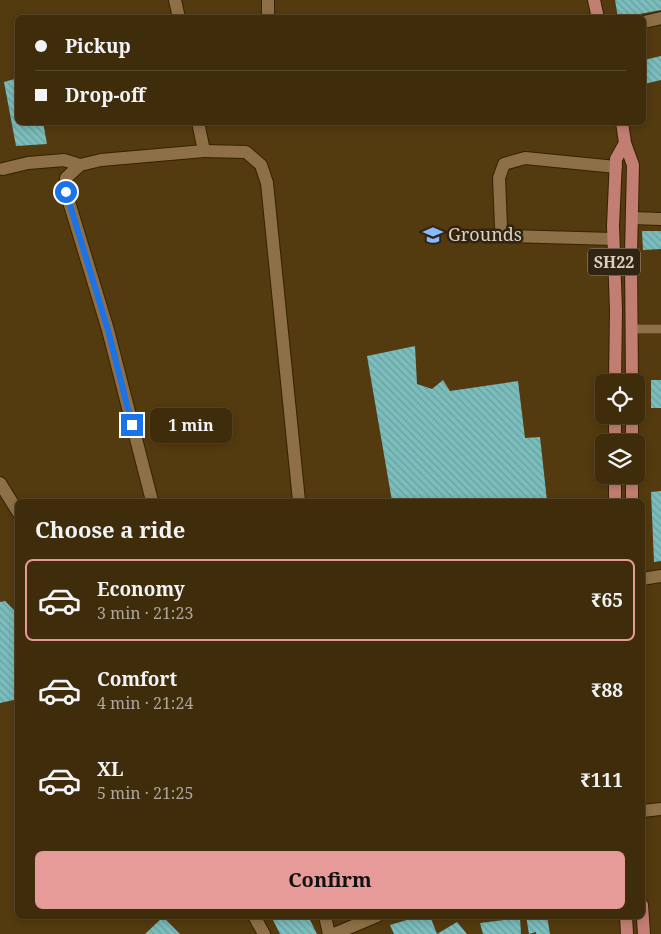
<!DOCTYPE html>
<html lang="en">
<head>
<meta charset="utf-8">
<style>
	body { margin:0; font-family:"Noto Serif",serif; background:#463414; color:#f1f3f6; height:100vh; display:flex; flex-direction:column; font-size:19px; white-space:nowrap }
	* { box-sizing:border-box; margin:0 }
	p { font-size:16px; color:#ada79d }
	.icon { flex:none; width:28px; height:28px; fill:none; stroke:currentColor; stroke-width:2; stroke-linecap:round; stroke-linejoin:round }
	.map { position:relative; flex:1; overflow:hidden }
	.side { position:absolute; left:15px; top:499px; width:630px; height:420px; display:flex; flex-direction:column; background:#3f2c0b; border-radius:8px; box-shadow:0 2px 8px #0003,0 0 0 1px #58482c }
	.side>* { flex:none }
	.guide { position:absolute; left:15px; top:15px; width:631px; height:110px; border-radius:8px; box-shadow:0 2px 8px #0003,0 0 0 1px #58482c; display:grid; align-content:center; height:110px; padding:0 20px; background:#3f2c0b }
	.fabs { position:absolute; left:595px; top:374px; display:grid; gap:10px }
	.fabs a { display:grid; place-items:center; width:50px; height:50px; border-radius:8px; background:#3f2c0b; box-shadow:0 2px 8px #0003,0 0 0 1px #58482c; font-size:25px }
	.end { position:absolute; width:22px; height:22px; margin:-11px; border:6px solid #1a73e8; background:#fff; box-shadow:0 0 0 2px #fff }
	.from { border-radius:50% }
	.bubble { position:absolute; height:35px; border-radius:8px; background:#3f2c0b; box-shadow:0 2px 8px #0003,0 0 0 1px #58482c; font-size:16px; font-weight:700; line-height:35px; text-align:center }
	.guide b { display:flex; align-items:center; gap:18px; height:48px; font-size:19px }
	.guide b+b { border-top:1px solid #58482c }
	.guide i { width:12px; height:12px; background:#f1f3f6 }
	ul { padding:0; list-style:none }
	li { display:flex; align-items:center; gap:15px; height:82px; margin:0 10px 8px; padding:0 10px; border:2px solid transparent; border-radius:8px }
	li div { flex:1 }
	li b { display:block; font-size:19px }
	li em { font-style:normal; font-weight:700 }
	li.selected { border-color:#e69b98 }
	li>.icon { width:45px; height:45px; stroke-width:1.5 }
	h2 { padding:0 20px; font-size:22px; line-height:60px }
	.primary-button { display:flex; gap:10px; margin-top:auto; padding:10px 20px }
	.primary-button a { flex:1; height:58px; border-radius:8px; background:#e69b98; color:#111; font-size:20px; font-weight:700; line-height:58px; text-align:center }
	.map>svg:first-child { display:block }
</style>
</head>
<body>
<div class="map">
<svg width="661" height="934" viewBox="0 0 661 934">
	<defs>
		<pattern id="building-back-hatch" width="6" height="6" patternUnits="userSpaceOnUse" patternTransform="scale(1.25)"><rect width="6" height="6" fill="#7abdbd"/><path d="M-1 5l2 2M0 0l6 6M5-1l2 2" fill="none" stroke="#6c9d9c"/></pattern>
	</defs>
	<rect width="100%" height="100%" fill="#543a0f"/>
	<g fill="url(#building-back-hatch)">
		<path d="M 615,0 L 661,0 L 661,10 L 618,18 Z"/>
		<path d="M 661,56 L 661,80 L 644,84 L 644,60 Z"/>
		<path d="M 18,78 L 18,122 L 43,122 L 47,144 L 16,146 L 4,82 Z"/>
		<path d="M 642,231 L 661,231 L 661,249 L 643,250 Z"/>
		<path d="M 415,346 L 417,384 L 432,389 L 443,380 L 450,391 L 518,381 L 525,438 L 540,437 L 547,501 L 392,501 L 367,356 Z"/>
		<rect x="651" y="380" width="10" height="28"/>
		<path d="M 661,491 L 661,561 L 654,562 L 651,492 Z"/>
		<path d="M 5,601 L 18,614 L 18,699 L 0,703 L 0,602 Z"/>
		<path d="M 275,916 L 308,916 L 317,934 L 280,934 L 272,918 Z"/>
		<path d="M 420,916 L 430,916 L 437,934 L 394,934 L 390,925 Z"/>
		<path d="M 526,916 L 547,916 L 550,934 L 536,934 L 536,932 L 529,934 Z"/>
		<path d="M 163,917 L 180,934 L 145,934 Z"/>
		<path d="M 520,918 L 521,934 L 483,934 L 480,923 Z"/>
		<path d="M 457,922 L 467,934 L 437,934 Z"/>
	</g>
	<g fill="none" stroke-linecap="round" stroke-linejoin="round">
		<defs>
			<path id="service" d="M 631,329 L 661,329"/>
			<g id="minor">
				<path d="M 175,0 L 179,18"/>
				<path d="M 268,0 L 268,17"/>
				<path d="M 644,22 L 661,18"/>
				<path d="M 204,151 L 246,152 L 261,165 L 267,183 L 299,501"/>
				<path d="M 3,169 L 28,163 L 64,160 L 80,165"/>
				<path d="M 632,218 L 661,219"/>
				<path d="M 613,239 L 509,236 L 501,227 L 499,178 L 504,164 L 525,158 L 616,167"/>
				<path d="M 0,483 L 18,512"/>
				<path d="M 152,501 L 108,330 L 66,192 L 66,178 L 80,165 L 101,160 L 204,151 L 198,122"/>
				<path d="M 642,579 L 661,576"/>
				<path d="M 642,811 L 661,809"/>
				<path d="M 254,916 L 264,934"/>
				<path d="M 325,916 L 329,934"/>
				<path d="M 334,934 L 377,916"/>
			</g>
			<g id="primary">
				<path d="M 594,0 L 598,18"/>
				<path d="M 622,122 L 625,143 L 633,165 L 631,254 L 632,382"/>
				<path d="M 615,382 L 616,310 L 613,226 L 616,159 L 625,143"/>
				<path d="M 632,415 L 632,442"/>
				<path d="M 615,442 L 615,415"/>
				<path d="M 632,475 L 632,501"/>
				<path d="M 615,501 L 615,475"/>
				<path d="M 642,905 L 644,934"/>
				<path d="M 626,916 L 627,934"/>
			</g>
		</defs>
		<use href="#service" stroke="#352202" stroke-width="10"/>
		<use href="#minor" stroke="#352202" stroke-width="14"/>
		<use href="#primary" stroke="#352202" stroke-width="14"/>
		<use href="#service" stroke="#8d7047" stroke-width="9"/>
		<use href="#minor" stroke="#8d7047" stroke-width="12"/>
		<use href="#primary" stroke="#c27e72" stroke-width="12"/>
	</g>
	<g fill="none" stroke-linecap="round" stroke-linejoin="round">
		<path stroke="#1a73e8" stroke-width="6" d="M 66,192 L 108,330 L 132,425"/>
	</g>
	<defs>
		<symbol id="school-bare" viewBox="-9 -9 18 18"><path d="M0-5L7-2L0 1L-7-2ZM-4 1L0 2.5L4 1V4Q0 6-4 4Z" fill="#89bafc" stroke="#302413" stroke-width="2.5" paint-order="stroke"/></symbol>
	</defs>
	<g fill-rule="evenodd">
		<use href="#school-bare" x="419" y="221" width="28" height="28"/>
	</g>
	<g text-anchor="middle" stroke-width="5" stroke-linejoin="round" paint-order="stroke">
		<rect fill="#302413" stroke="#aa9c88" stroke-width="1" x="588" y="248.5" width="52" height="27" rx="4"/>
		<g font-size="16" font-weight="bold" fill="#dfd0ba">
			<text x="614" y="268">SH22</text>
		</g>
		<g font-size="18" fill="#dfd0ba" stroke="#302413" text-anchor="start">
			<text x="448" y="241">Grounds</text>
		</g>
	</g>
</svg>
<div class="fabs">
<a><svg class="icon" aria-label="locate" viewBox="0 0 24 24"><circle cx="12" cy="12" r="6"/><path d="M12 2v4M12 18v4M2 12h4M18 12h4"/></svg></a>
<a><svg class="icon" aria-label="layers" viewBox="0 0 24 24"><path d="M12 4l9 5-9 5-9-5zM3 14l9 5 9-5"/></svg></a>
</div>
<i class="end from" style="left:66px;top:192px"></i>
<i class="end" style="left:132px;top:425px"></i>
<div class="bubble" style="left:150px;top:408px;width:82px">1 min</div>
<div class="guide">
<b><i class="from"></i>Pickup</b>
<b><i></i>Drop-off</b>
</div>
<section class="side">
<h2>Choose a ride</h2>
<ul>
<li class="selected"><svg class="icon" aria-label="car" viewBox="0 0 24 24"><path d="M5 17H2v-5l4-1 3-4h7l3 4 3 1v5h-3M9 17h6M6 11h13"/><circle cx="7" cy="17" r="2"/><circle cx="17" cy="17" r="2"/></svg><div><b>Economy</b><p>3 min · 21:23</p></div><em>₹65</em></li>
<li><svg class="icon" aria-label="car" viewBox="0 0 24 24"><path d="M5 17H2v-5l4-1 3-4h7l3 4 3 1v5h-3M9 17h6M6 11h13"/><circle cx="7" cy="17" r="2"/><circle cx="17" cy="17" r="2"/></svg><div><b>Comfort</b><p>4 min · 21:24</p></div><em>₹88</em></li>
<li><svg class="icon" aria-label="car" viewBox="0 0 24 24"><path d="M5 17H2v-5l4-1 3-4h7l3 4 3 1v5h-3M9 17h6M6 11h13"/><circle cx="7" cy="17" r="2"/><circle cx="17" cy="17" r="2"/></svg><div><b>XL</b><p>5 min · 21:25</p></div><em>₹111</em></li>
</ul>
<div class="primary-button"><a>Confirm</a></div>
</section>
</div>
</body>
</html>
